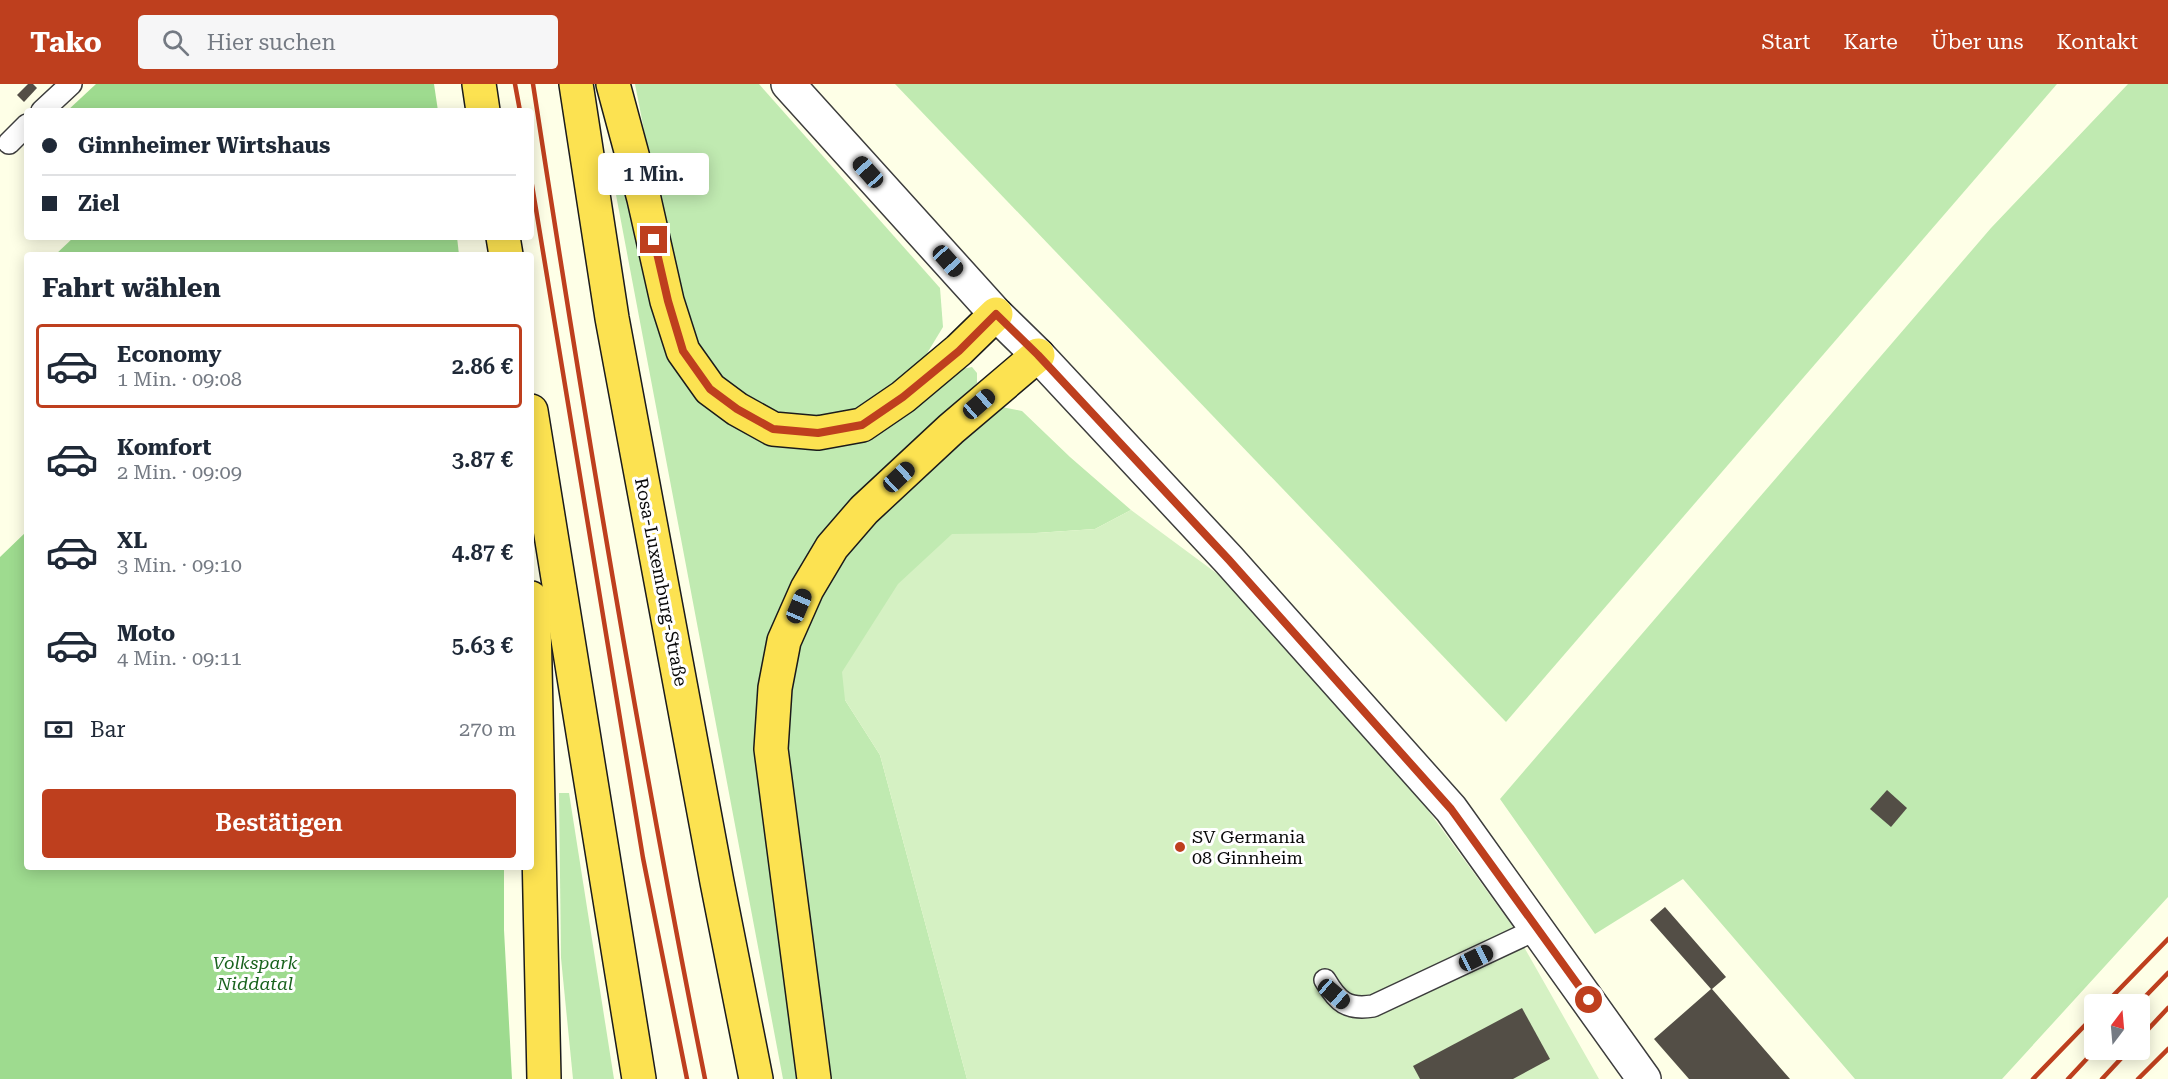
<!DOCTYPE html>
<html lang="de">
<head>
<meta charset="utf-8">
<style>
	body { margin:0; font-family:"Roboto Serif",serif; background:#f6f6f7; color:#1f2937; height:100vh; display:flex; flex-direction:column; font-size:22px; white-space:nowrap }
	* { box-sizing:border-box; margin:0 }
	p { font-size:20px; color:#747a83 }
	.icon { flex:none; width:33px; height:33px; fill:none; stroke:currentColor; stroke-width:2; stroke-linecap:round; stroke-linejoin:round }
	.map { position:relative; flex:1; overflow:hidden }
	.panel { position:absolute; left:24px; top:168px; width:510px; height:618px; display:flex; flex-direction:column; background:#fff; border-radius:6px; box-shadow:0 3px 15px #0003 }
	.panel>* { flex:none }
	.guide { position:absolute; left:24px; top:24px; width:510px; height:132px; border-radius:6px; box-shadow:0 3px 15px #0003; display:grid; align-content:center; height:132px; padding:0 18px; background:#fff }
	.needle { width:39px; rotate:16deg }
	.buttons { position:absolute; left:2084px; top:910px; display:grid; gap:12px }
	.buttons a { display:grid; place-items:center; width:66px; height:66px; border-radius:6px; background:#fff; box-shadow:0 3px 15px #0003; font-size:30px }
	.end { position:absolute; width:27px; height:27px; margin:-14px; border:8px solid #be3f1e; background:#fff; box-shadow:0 0 0 3px #fff }
	.from { border-radius:50% }
	.bubble { position:absolute; height:42px; border-radius:6px; background:#fff; box-shadow:0 3px 15px #0003; font-size:20px; font-weight:600; line-height:42px; text-align:center }
	.car { position:absolute; width:18px; height:36px; margin:-18px -9px; border-radius:8px; box-shadow:0 0 4px 2px #0007; background:linear-gradient(#222 24%,#8ab4d8 0 40%,#222 0 76%,#8ab4d8 0 86%,#222 0) }
	.guide b { display:flex; align-items:center; gap:21px; height:57px; font-size:22px }
	.guide b+b { border-top:2px solid #e0e1e3 }
	.guide i { width:15px; height:15px; background:#1f2937 }
	ul { padding:0; list-style:none }
	li { display:flex; align-items:center; gap:18px; height:84px; margin:0 12px 9px; padding:0 6px; border:3px solid transparent; border-radius:6px }
	li div { flex:1 }
	li b { display:block; font-size:22px }
	li em { font-style:normal; font-weight:600 }
	li.active { border-color:#be3f1e }
	li>.icon { width:54px; height:54px; stroke-width:1.5 }
	h2 { padding:0 18px; font-size:27px; line-height:72px }
	.pay { display:flex; align-items:center; gap:15px; height:66px; padding:0 18px; font-size:22px }
	.pay p { margin-inline-start:auto }
	.action { display:flex; gap:12px; margin-top:auto; padding:12px 18px }
	.action a { flex:1; height:69px; border-radius:6px; background:#be3f1e; color:#fff; font-size:24px; font-weight:600; line-height:69px; text-align:center }
	header { display:flex; align-items:center; gap:36px; box-sizing:border-box; height:84px; padding:0 30px; background:#be3f1e; color:#fff }
	header strong { font-size:28px }
	nav { display:flex; gap:33px; margin-inline-start:auto; font-size:21px }
	.search { width:420px; height:54px; background:#f6f6f7; display:flex; align-items:center; gap:15px; box-sizing:border-box; padding:0 21px; border-radius:6px; color:#747a83; font-size:22px }
	.map>svg:first-child { display:block }
</style>
</head>
<body>
<header>
<strong>Tako</strong>
<div class="search"><svg class="icon" aria-label="search" viewBox="0 0 24 24"><circle cx="10" cy="10" r="6"/><path d="M15 15l6 6"/></svg>Hier suchen</div>
<nav><a>Start</a><a>Karte</a><a>Über uns</a><a>Kontakt</a></nav>
</header>
<div class="map">
<svg width="2168" height="995" viewBox="0 0 2168 995">
	<rect width="100%" height="100%" fill="#feffe7"/>
	<g fill="#c0eab1">
		<path d="M 635,0 L 759,0 L 940,204 L 943,243 L 923,276 L 891,305 L 856,327 L 819,333 L 779,328 L 746,312 L 718,292 L 697,263 L 678,220 Z"/>
		<path d="M 895,0 L 2057,0 L 1506,638 Z"/>
		<path d="M 2128,0 L 2168,0 L 2168,813 L 2002,995 L 1855,995 L 1683,795 L 1595,850 L 1500,715 L 1991,144 Z"/>
		<path d="M 621,75 L 728,335 L 892,340 L 919,321 L 962,285 L 972,283 L 977,289 L 977,299 L 818,457 L 793,496 L 774,552 L 801,995 L 783,995 L 610,79 Z"/>
		<path d="M 1002,323 L 1022,327 L 1070,373 L 1131,426 L 1095,445 L 1036,449 L 845,616 L 880,671 L 967,995 L 830,995 L 787,665 L 788,605 L 800,558 L 816,513 L 843,470 L 958,355 Z"/>
		<path d="M 559,709 L 569,709 L 614,995 L 573,995 L 561,874 Z"/>
	</g>
	<g fill="#9edb8f">
		<path d="M 96,0 L 434,0 L 438,27 L 67,27 Z"/>
		<path d="M 74,153 L 457,153 L 459,171 L 55,171 Z"/>
		<path d="M 27,447 L 27,783 L 504,783 L 504,846 L 512,995 L 0,995 L 0,473 Z"/>
	</g>
	<path fill="#d5f1c3" d="M 1131,426 L 1227,497 L 1409,700 L 1511,840 L 1599,995 L 967,995 L 880,671 L 845,616 L 842,588 L 898,500 L 952,450 L 1036,449 L 1095,445 Z"/>
	<g fill="#534e46">
		<path d="M 28,0 L 33,0 L 37,4 L 24,18 L 17,11 Z"/>
		<path d="M 1887,706 L 1907,724 L 1891,743 L 1870,725 Z"/>
		<path d="M 1665,823 L 1726,893 L 1712,905 L 1790,995 L 1689,995 L 1654,955 L 1711,905 L 1650,836 Z"/>
		<path d="M 1522,924 L 1550,975 L 1513,995 L 1420,995 L 1413,982 Z"/>
	</g>
	<g fill="none" stroke-linecap="round" stroke-linejoin="round">
		<defs>
			<g id="service">
				<path d="M 42,27 L 71,0"/>
				<path d="M 9,59 L 27,41"/>
				<path d="M 1325,896 C 1338,918 1347,926 1373,922 L 1537,845"/>
			</g>
			<path id="minor" d="M 788,0 L 996,230 L 1038,271 L 1229,476 L 1451,725 L 1644,995"/>
			<g id="trunk">
				<path d="M 479,0 L 483,27"/>
				<path d="M 576,0 L 612,234 L 717,798 L 756,995"/>
				<path d="M 613,0 L 644,115 L 667,217 L 683,267 L 710,305 L 737,325 L 773,345 L 818,349 L 862,341 L 903,313 L 959,266 L 996,230"/>
				<path d="M 503,153 L 506,171"/>
				<path d="M 531,327 L 639,995"/>
				<path d="M 531,514 L 534,537 L 544,995"/>
				<path d="M 814,995 L 771,665 L 775,604 L 784,557 L 807,505 L 832,463 L 864,426 L 951,345 L 1038,271"/>
			</g>
		</defs>
		<use href="#service" stroke="#3d3d3d" stroke-width="24"/>
		<use href="#minor" stroke="#3d3d3d" stroke-width="36"/>
		<use href="#trunk" stroke="#1b1b1b" stroke-width="36"/>
		<use href="#service" stroke="#fff" stroke-width="21"/>
		<use href="#minor" stroke="#fff" stroke-width="33"/>
		<use href="#trunk" stroke="#fce251" stroke-width="33"/>
		<g stroke="#be3f1e" stroke-width="4.5">
			<path d="M 515,0 L 520,27"/>
			<path d="M 533,0 C 584,333 639,665 705,995"/>
			<path d="M 531,95 L 643,774 L 687,995"/>
			<path d="M 2104,921 L 2168,855"/>
			<path d="M 2137,921 L 2168,889"/>
			<path d="M 2139,955 L 2168,924"/>
			<path d="M 2033,995 L 2094,932"/>
			<path d="M 2068,995 L 2095,966"/>
			<path d="M 2102,995 L 2129,966"/>
			<path d="M 2138,995 L 2168,965"/>
		</g>
	</g>
	<g fill="none" stroke-linecap="round" stroke-linejoin="round">
		<path stroke="#be3f1e" stroke-width="8" d="M 654,156 L 668,217 L 683,267 L 710,305 L 737,325 L 773,345 L 818,349 L 862,341 L 903,313 L 959,267 L 996,230 L 1038,271 L 1229,476 L 1451,725 L 1589,916"/>
	</g>
	<circle fill="#be3f1e" stroke="#fff" stroke-width="2" cx="1180" cy="763" r="6"/>
	<g text-anchor="middle" stroke-width="6" stroke-linejoin="round" paint-order="stroke">
		<g font-size="18" fill="#0a0a0a" stroke="#fff">
			<text transform="translate(661 498) rotate(79)" y="6">Rosa-Luxemburg-Straße</text>
		</g>
		<g font-size="18" fill="#0a0a0a" stroke="#fff" text-anchor="start">
			<text x="1192" y="759">SV Germania<tspan x="1192" dy="21">08 Ginnheim</tspan></text>
		</g>
		<g font-size="18" font-style="italic" fill="#19631d" stroke="#fff">
			<text x="255" y="885">Volkspark<tspan x="255" dy="21">Niddatal</tspan></text>
		</g>
	</g>
</svg>
<div class="buttons">
<a><svg class="needle" viewBox="-14 -14 28 28"><path d="M0-13l5 13h-10z" fill="#e53935"/><path d="M0 13l5-13h-10z" fill="#747a83"/></svg></a>
</div>
<i class="end from" style="left:1589px;top:916px"></i>
<i class="end" style="left:654px;top:156px"></i>
<div class="bubble" style="left:598px;top:69px;width:111px">1 Min.</div>
<i class="car" style="left:868px;top:88px;rotate:318deg"></i>
<i class="car" style="left:948px;top:177px;rotate:138deg"></i>
<i class="car" style="left:979px;top:320px;rotate:49deg"></i>
<i class="car" style="left:899px;top:393px;rotate:47deg"></i>
<i class="car" style="left:799px;top:522px;rotate:23deg"></i>
<i class="car" style="left:1476px;top:874px;rotate:64deg"></i>
<i class="car" style="left:1334px;top:910px;rotate:131deg"></i>
<div class="guide">
<b><i class="from"></i>Ginnheimer Wirtshaus</b>
<b><i></i>Ziel</b>
</div>
<section class="panel">
<h2>Fahrt wählen</h2>
<ul>
<li class="active"><svg class="icon" aria-label="car" viewBox="0 0 24 24"><path d="M5 17H2v-5l4-1 3-4h7l3 4 3 1v5h-3M9 17h6M6 11h13"/><circle cx="7" cy="17" r="2"/><circle cx="17" cy="17" r="2"/></svg><div><b>Economy</b><p>1 Min. · 09:08</p></div><em>2.86 €</em></li>
<li><svg class="icon" aria-label="car" viewBox="0 0 24 24"><path d="M5 17H2v-5l4-1 3-4h7l3 4 3 1v5h-3M9 17h6M6 11h13"/><circle cx="7" cy="17" r="2"/><circle cx="17" cy="17" r="2"/></svg><div><b>Komfort</b><p>2 Min. · 09:09</p></div><em>3.87 €</em></li>
<li><svg class="icon" aria-label="car" viewBox="0 0 24 24"><path d="M5 17H2v-5l4-1 3-4h7l3 4 3 1v5h-3M9 17h6M6 11h13"/><circle cx="7" cy="17" r="2"/><circle cx="17" cy="17" r="2"/></svg><div><b>XL</b><p>3 Min. · 09:10</p></div><em>4.87 €</em></li>
<li><svg class="icon" aria-label="car" viewBox="0 0 24 24"><path d="M5 17H2v-5l4-1 3-4h7l3 4 3 1v5h-3M9 17h6M6 11h13"/><circle cx="7" cy="17" r="2"/><circle cx="17" cy="17" r="2"/></svg><div><b>Moto</b><p>4 Min. · 09:11</p></div><em>5.63 €</em></li>
</ul>
<div class="pay"><svg class="icon" aria-label="cash" viewBox="0 0 24 24"><path d="M3 7h18v10H3z"/><circle cx="12" cy="12" r="2"/></svg>Bar<p>270 m</p></div>
<div class="action"><a>Bestätigen</a></div>
</section>
</div>
</body>
</html>
